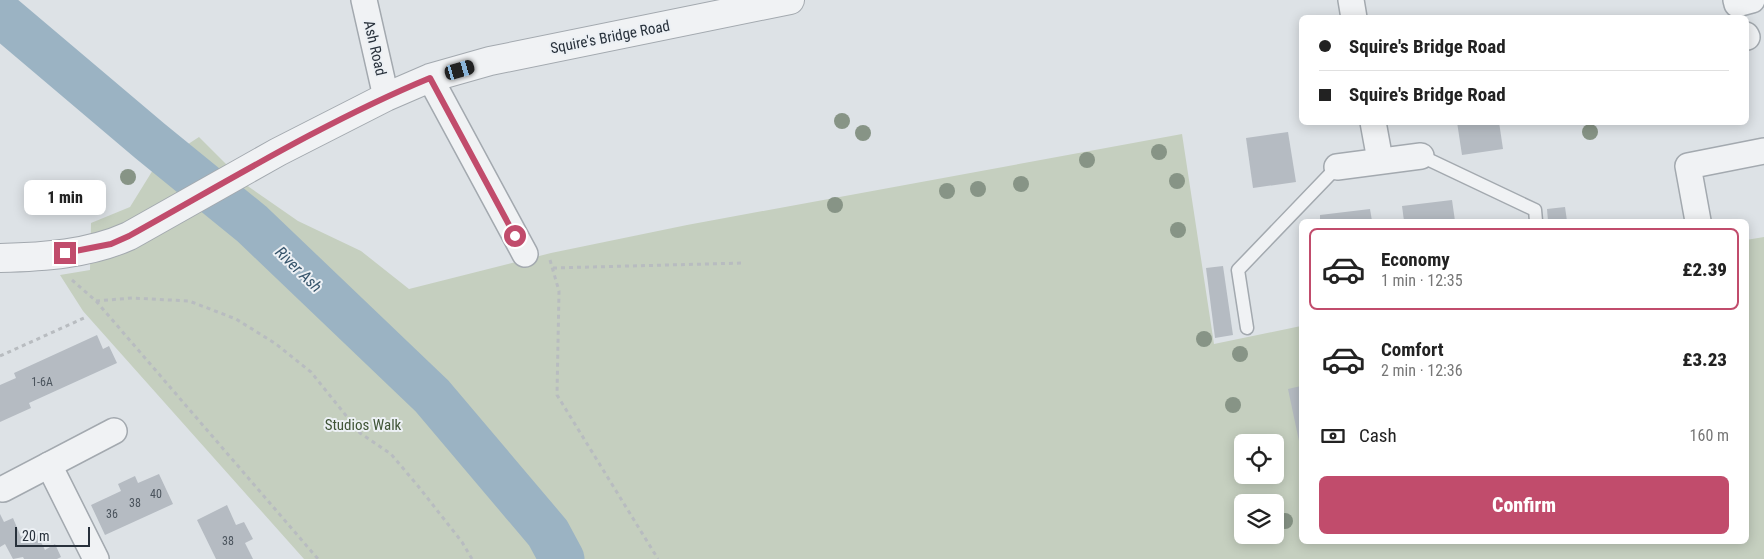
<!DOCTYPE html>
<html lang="en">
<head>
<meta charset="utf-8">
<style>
	body { margin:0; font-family:"Roboto Condensed",sans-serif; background:#f2f2f2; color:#222; height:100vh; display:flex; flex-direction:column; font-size:19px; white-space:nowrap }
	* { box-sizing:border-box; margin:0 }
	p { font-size:16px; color:#767676 }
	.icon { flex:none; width:28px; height:28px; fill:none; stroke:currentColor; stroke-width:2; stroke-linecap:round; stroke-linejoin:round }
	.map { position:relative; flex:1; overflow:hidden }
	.side { position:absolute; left:1299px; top:219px; width:450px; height:325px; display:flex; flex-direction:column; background:#fff; border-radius:8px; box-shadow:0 2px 12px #0003 }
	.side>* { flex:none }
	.top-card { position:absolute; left:1299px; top:15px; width:450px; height:110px; border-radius:8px; box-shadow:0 2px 12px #0003; display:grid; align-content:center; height:110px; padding:0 20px; background:#fff }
	.controls { position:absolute; left:1234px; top:434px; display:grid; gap:10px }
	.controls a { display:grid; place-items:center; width:50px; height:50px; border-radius:8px; background:#fff; box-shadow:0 2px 12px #0003; font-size:25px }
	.scale { position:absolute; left:15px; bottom:12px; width:75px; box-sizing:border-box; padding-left:5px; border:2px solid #28313b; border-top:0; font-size:14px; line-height:18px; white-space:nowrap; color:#28313b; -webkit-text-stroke:4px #ecf0f4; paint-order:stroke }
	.end { position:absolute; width:22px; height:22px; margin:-11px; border:6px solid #c14c6c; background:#fff; box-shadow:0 0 0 2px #fff }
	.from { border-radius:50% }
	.bubble { position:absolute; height:35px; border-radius:8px; background:#fff; box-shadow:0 2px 12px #0003; font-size:16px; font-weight:800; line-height:35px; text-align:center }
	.car { position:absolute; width:15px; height:30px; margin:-15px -8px; border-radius:6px; box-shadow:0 0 4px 1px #0007; background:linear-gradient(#222 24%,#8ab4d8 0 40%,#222 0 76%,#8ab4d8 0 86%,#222 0) }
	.top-card b { display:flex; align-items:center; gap:18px; height:48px; font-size:19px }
	.top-card b+b { border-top:1px solid #e0e0e0 }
	.top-card i { width:12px; height:12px; background:#222 }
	ul { padding:9px 0 0; list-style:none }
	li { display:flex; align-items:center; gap:15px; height:82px; margin:0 10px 8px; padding:0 10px; border:2px solid transparent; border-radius:8px }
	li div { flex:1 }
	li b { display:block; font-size:19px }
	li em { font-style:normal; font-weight:800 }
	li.active { border-color:#c14c6c }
	li>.icon { width:45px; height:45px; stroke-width:1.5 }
	.pay { display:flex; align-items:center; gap:12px; height:55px; padding:0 20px; font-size:19px }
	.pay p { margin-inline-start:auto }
	.button { display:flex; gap:10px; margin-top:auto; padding:10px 20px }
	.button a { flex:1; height:58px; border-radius:8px; background:#c14c6c; color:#fff; font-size:20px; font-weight:800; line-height:58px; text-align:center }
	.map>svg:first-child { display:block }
</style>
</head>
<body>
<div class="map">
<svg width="1764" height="559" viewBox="0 0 1764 559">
	<rect width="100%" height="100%" fill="#dde2e6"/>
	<path fill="#c5cfbf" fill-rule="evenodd" d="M 1182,134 L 1214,344 L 1301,326 L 1301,541 L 1746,541 L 1746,240 L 1764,237 L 1764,559 L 304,559 L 83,311 L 60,275 L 90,270 L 91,223 L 130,207 L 156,165 L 199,137 L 249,187 L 298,221 L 361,251 L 409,289 L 551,253 L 687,225 ZM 1242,442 L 1275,442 L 1275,475 L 1242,475 ZM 1242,502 L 1275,502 L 1275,535 L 1242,535 Z"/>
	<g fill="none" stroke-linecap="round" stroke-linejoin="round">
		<path stroke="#9bb3c3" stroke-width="45" d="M 0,14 L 150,141 L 252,224 L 432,396 L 548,533 L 562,559"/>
	</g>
	<g fill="#b5bbc2">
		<path d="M 1457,122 L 1499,122 L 1503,149 L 1462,155 Z"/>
		<path d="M 1288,132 L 1296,182 L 1253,188 L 1246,138 Z"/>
		<path d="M 1452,200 L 1455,221 L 1404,221 L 1402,206 Z"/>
		<path d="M 1565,207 L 1567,221 L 1548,221 L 1547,209 Z"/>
		<path d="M 1370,209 L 1372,221 L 1320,221 L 1320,215 Z"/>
		<path d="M 1223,266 L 1233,335 L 1215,338 L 1206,268 Z"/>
		<path d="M 97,335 L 103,349 L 109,346 L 117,363 L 29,403 L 31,408 L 0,422 L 0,385 L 16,378 L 14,373 Z"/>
		<path d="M 1301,386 L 1301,440 L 1299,441 L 1288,389 Z"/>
		<path d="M 159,474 L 173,504 L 105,535 L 91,505 L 121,491 L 118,484 L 135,476 L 138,483 Z"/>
		<path d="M 227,505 L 236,525 L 244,522 L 253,539 L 245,543 L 253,559 L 216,559 L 197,520 Z"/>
		<path d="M 0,514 L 4,522 L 13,518 L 21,537 L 35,530 L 45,550 L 55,544 L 61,557 L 57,559 L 24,559 L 23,557 L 13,559 L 5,544 L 0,547 Z"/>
	</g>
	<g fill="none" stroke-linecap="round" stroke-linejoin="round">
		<defs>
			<g id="service">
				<path d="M 1421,156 L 1535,210 L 1536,221"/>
				<path d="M 1247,328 L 1238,270 L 1337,167"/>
			</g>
			<g id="minor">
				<path d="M 364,0 L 386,97"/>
				<path d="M 1351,0 L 1354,18"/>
				<path d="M 1736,0 L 1737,4 L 1752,0"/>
				<path d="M 1746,35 L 1747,37"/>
				<path d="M 430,78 L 525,254"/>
				<path d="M 1373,122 L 1380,160"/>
				<path d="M 1337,167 L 1421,156"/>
				<path d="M 1698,221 L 1688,166 L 1764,151"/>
				<path d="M 49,465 L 96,559"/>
				<path d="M 3,489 L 114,431"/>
			</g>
			<path id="tertiary" d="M 0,258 C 44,257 89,254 129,236 L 278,152 L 386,97 L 430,78 L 490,61 L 790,0"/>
		</defs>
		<use href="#service" stroke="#a3a9af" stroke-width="15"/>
		<use href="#minor" stroke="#a3a9af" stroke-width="28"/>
		<use href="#tertiary" stroke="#a3a9af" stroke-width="30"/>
		<g stroke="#b8bcc0" stroke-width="3" stroke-dasharray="4 4" stroke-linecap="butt">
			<path d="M 550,260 L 559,291 L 557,395 L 658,559"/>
			<path d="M 553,268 L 744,263"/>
			<path d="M 72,280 L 96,301 L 318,559"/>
			<path d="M 96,301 L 132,298 L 189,301 L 236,319 L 276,344 L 311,372 L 360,433 L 391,454 L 418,486 L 462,542 L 472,559"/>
			<path d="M 0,356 L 84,318"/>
		</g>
		<use href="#service" stroke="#f0f2f4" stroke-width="12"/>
		<use href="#minor" stroke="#f0f2f4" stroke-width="25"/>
		<use href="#tertiary" stroke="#f0f2f4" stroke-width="28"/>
	</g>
	<g fill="#879486">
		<circle cx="842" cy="121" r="8"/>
		<circle cx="1590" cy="132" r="8"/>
		<circle cx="863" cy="133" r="8"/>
		<circle cx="1159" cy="152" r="8"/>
		<circle cx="1087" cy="160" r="8"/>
		<circle cx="128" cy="177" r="8"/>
		<circle cx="1177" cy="181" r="8"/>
		<circle cx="1021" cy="184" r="8"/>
		<circle cx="978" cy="189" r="8"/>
		<circle cx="947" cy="191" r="8"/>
		<circle cx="835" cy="205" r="8"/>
		<circle cx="1178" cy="230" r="8"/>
		<circle cx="1204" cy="339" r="8"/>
		<circle cx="1240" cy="354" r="8"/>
		<circle cx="1233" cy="405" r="8"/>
		<circle cx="1285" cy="521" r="8"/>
	</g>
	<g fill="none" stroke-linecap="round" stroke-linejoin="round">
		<path stroke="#c14c6c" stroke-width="6" d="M 65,253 L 111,244 L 129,236 C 228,181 326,121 430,78 L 515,236"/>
	</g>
	<g text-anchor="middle" stroke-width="4" stroke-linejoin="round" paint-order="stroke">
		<g font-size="12" fill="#4b545d">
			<text x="42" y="386">1-6A</text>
			<text x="156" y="498">40</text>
			<text x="135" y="507">38</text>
			<text x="112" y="518">36</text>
			<text x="228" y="545">38</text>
		</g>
		<g font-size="15" fill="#28313b" stroke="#ecf0f4">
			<text transform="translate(610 37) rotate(-11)" y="5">Squire's Bridge Road</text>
			<text transform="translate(375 48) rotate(77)" y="5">Ash Road</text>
		</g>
		<g font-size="15" fill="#405537" stroke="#ecf0f4">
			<text x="363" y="430">Studios Walk</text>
		</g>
		<g font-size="16" font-style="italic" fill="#36546b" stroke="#ecf0f4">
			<text transform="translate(299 269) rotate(44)" y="6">River Ash</text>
		</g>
	</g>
</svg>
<div class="controls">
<a><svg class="icon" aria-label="locate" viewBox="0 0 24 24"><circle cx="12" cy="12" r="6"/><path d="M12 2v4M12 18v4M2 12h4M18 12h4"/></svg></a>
<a><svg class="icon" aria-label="layers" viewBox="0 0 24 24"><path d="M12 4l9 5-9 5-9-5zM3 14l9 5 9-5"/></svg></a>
</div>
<div class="scale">20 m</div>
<i class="end from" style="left:515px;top:236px"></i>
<i class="end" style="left:65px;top:253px"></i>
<div class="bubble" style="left:24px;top:180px;width:82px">1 min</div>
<i class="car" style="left:460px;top:70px;rotate:74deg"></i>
<div class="top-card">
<b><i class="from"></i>Squire's Bridge Road</b>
<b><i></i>Squire's Bridge Road</b>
</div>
<section class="side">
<ul>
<li class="active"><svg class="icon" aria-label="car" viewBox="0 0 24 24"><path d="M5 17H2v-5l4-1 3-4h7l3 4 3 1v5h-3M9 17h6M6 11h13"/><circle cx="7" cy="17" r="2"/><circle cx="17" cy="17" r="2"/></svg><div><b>Economy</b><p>1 min · 12:35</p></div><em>£2.39</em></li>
<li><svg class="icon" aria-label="car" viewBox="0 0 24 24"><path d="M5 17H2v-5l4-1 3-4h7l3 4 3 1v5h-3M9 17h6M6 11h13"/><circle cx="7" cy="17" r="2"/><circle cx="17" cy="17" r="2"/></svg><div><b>Comfort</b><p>2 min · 12:36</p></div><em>£3.23</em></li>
</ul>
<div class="pay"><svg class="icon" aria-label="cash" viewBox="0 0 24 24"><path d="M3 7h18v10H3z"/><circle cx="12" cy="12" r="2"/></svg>Cash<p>160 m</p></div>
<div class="button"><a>Confirm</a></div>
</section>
</div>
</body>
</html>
